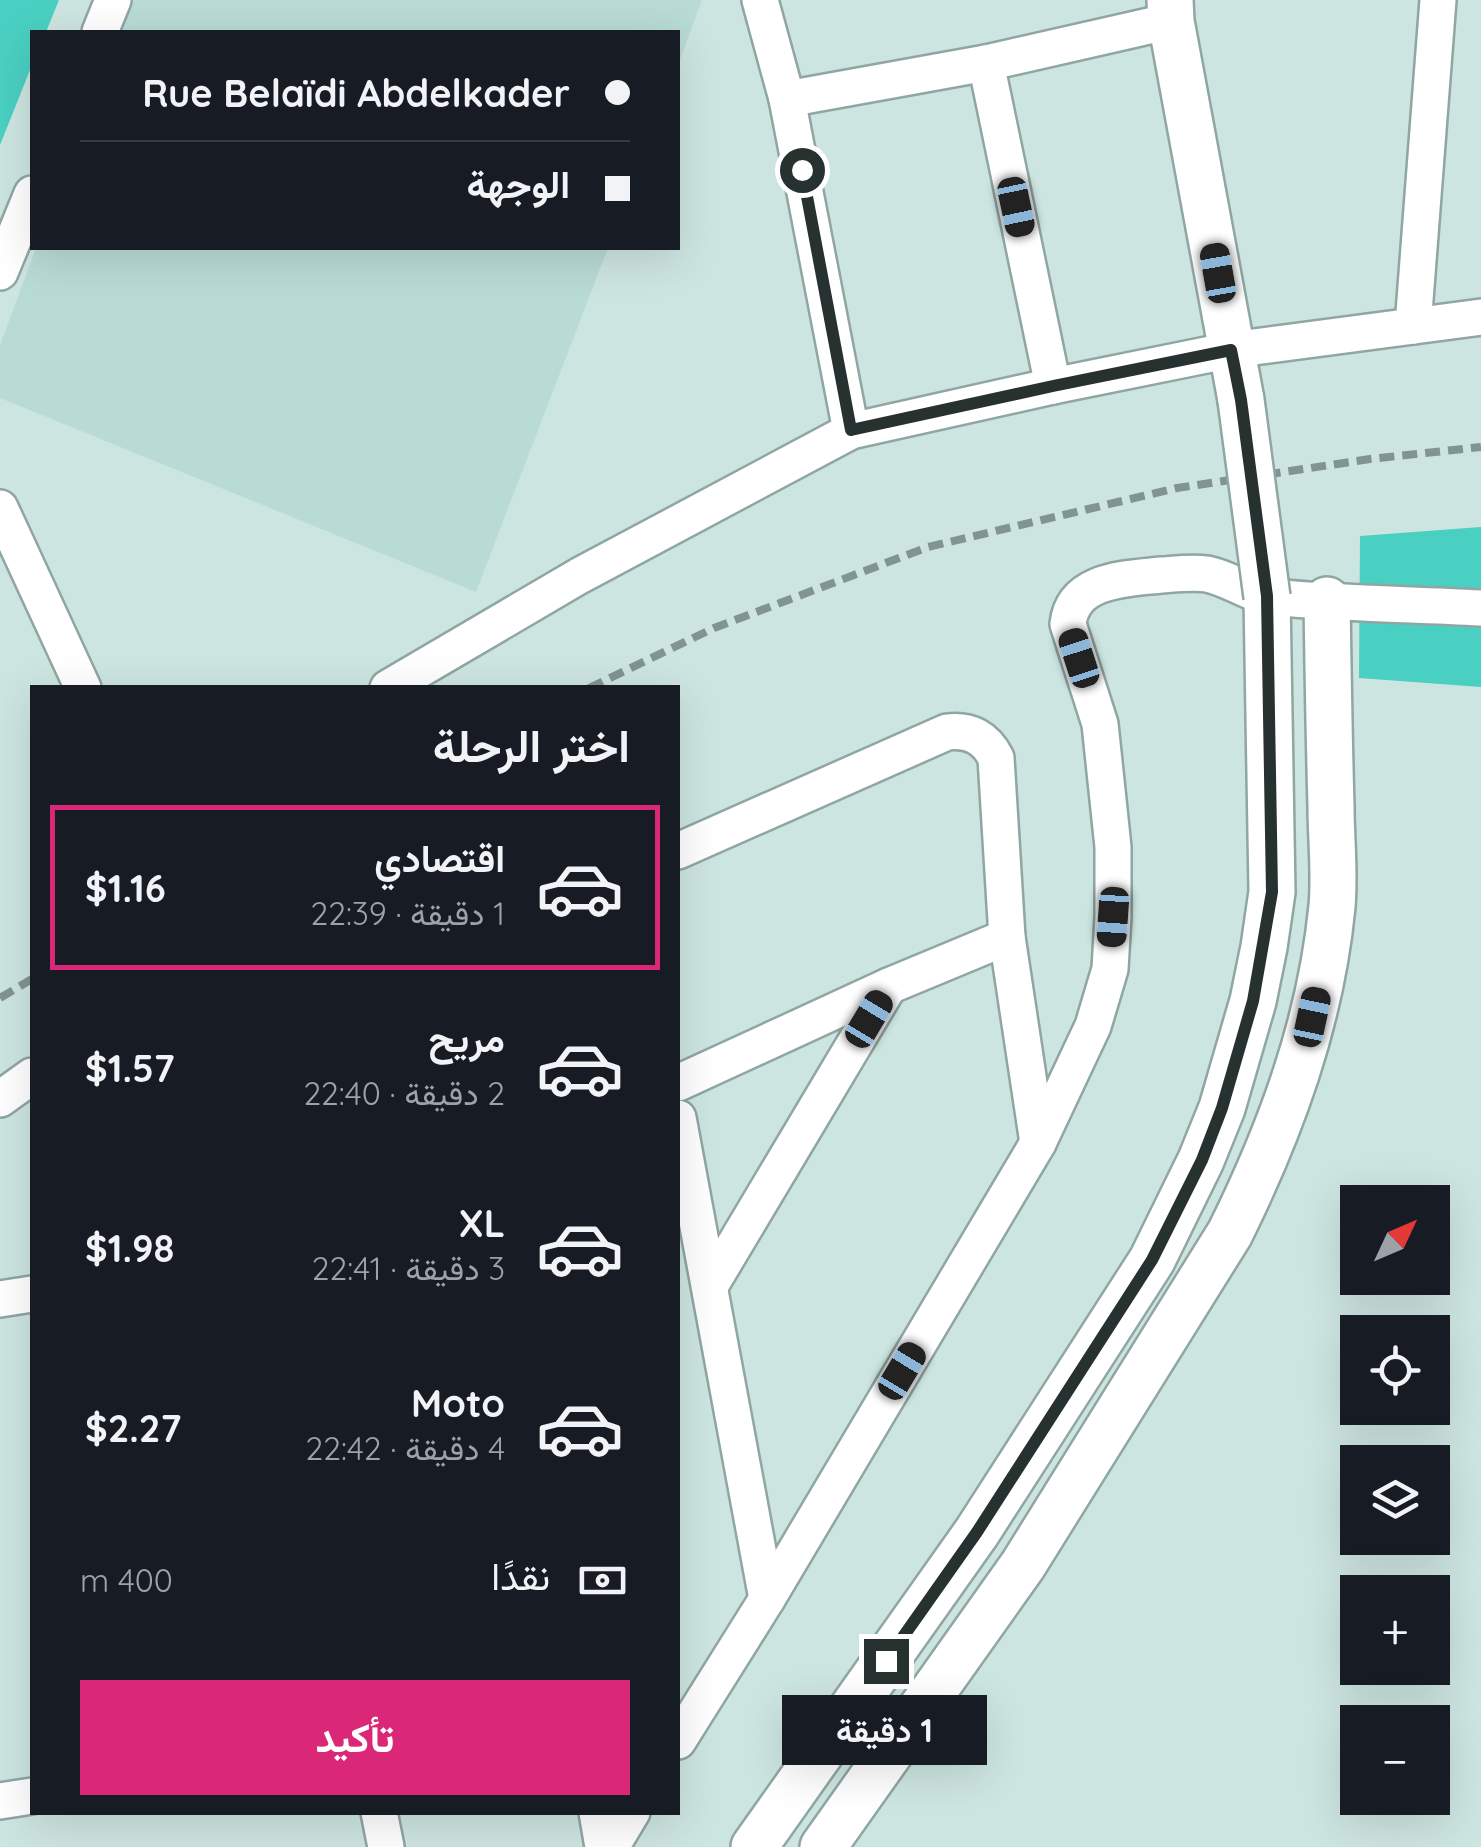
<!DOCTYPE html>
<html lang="ar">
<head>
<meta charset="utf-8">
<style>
	body { margin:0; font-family:Quicksand,Vazirmatn,sans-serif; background:#242831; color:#f1f3f6; direction:rtl; height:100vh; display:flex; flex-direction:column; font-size:38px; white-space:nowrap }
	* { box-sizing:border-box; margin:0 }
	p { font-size:32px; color:#9ea1a6 }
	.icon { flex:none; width:55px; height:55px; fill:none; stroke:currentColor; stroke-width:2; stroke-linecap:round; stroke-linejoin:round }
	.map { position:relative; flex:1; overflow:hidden; direction:ltr }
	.sheet { position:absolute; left:30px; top:685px; width:650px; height:1130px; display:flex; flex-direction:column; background:#171b24; border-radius:0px; box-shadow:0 10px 40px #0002; direction:rtl }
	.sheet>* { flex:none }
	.top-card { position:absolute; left:30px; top:30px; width:650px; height:220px; border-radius:0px; box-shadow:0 10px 40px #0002; direction:rtl; display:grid; align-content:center; height:220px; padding:0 50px; background:#171b24 }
	.needle { width:65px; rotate:46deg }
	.controls { position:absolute; left:1340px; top:1185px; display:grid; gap:20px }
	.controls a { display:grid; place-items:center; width:110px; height:110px; border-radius:0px; background:#171b24; box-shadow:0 10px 40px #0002; font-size:50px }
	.end { position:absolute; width:45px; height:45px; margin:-22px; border:12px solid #27312f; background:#fff; box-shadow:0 0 0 5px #fff }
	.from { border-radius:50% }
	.bubble { position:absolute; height:70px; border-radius:0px; background:#171b24; box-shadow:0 10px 40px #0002; font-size:32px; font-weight:700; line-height:70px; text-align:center; direction:rtl }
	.car { position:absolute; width:30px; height:60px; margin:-30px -15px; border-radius:12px; box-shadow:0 0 8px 2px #0007; background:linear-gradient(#222 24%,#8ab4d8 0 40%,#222 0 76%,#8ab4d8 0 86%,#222 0) }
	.top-card b { display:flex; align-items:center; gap:35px; height:95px; font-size:38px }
	.top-card b+b { border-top:2px solid #363941 }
	.top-card i { width:25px; height:25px; background:#f1f3f6 }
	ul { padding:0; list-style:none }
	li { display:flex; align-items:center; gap:30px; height:165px; margin:0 20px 15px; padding:0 30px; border:5px solid transparent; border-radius:0px }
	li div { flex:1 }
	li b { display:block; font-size:38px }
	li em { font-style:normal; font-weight:700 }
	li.on { border-color:#db2777 }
	li>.icon { width:90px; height:90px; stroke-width:1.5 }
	h2 { padding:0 50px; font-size:45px; line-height:120px }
	.pay { display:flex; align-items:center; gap:25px; height:110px; padding:0 50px; font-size:38px }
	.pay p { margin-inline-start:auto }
	.button { display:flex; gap:20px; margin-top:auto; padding:20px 50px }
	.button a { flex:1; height:115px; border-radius:0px; background:#db2777; color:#fff; font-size:40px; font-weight:700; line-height:115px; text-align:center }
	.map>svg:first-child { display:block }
</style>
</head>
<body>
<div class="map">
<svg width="1481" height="1847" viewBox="0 0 1481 1847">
	<rect width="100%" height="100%" fill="#cde5e1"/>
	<g fill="#b9dbd5">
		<path d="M 128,0 L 702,0 L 678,65 L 678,32 L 116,32 Z"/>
		<path d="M 36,248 L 608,248 L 476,592 L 0,398 L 0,345 Z"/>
	</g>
	<g fill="#4ad0c2">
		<path d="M 0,0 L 59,0 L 46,32 L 32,32 L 32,65 L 0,145 Z"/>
		<path d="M 1481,527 L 1481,687 L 1359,678 L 1360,536 Z"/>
	</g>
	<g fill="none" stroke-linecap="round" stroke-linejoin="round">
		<defs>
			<g id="minor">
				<path d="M 760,0 L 787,99 L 851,431"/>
				<path d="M 100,32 L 113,0"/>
				<path d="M 986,63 L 1053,386"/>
				<path d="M 787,99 L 986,63 L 1171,21"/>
				<path d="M 0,272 L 32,194"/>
				<path d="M 1413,326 L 1438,0"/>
				<path d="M 0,508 L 83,688"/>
				<path d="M 388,688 L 579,576 L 851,431 L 1053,386 L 1231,350 L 1481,317"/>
				<path d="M 678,851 L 947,732 C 970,729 986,738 996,758 L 1007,937 L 1038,1143"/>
				<path d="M 678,1083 L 889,986 L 1007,937"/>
				<path d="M 0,1099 L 32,1076"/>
				<path d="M 678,1118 L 767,1599"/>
				<path d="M 710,1286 L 889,986"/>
				<path d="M 0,1299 L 32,1294"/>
				<path d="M 678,1741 L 767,1599 L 1038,1143 L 1093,1026 L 1110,969 L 1113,917 L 1113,847 L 1100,724 L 1068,624 C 1073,579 1125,579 1161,575 C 1176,574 1192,572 1207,574 C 1229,578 1250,595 1272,597 C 1341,604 1412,604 1481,608"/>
				<path d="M 0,1801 L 32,1796"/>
				<path d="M 379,1812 L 386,1847"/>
				<path d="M 597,1812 L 603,1847"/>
				<path d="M 611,1847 L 632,1812"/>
			</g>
			<g id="tertiary">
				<path d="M 1170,0 L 1171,21 L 1241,400"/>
				<path d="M 754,1847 L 977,1532 L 1152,1260 L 1201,1160 L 1222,1108 L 1253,1001 L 1264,947 L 1272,892 L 1267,597"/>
				<path d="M 823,1847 L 1023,1565 L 1230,1233 C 1281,1130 1321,1021 1332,906 C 1335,873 1331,839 1331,806 C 1329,737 1328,669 1327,600"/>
			</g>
		</defs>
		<use href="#minor" stroke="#8fa6a2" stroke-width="40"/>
		<use href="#tertiary" stroke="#8fa6a2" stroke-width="50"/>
		<use href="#minor" stroke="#fff" stroke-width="35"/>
		<use href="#tertiary" stroke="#fff" stroke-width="45"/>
		<g stroke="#829491" stroke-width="8" stroke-dasharray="15 8" stroke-linecap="butt">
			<path d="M 589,688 L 714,628 L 928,547 L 1177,488 L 1370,459 L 1481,447"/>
			<path d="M 0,998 L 32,979"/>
		</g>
		<defs>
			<path id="tertiary-bridge" d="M 1241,400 L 1267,597"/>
		</defs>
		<use href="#tertiary-bridge" stroke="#8fa6a2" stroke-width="50" stroke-linecap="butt"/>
		<use href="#tertiary-bridge" stroke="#fff" stroke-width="45"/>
	</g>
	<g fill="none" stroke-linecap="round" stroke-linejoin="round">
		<path stroke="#27312f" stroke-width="12" d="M 802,170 L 851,430 L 1053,386 L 1231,350 L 1241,400 L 1267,596 L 1272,892 L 1253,1001 L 1222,1108 L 1202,1160 L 1152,1260 L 977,1532 L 886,1661"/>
	</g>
</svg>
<div class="controls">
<a><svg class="needle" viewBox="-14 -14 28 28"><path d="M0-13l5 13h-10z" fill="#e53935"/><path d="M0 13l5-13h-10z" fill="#9ea1a6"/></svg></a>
<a><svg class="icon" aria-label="locate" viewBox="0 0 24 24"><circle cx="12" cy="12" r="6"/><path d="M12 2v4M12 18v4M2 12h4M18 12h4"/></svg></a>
<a><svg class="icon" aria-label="layers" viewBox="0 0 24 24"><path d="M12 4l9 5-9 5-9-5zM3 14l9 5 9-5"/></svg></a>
<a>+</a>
<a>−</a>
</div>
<i class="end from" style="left:802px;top:170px"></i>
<i class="end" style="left:886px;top:1661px"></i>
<div class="bubble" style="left:782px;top:1695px;width:205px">1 دقيقة</div>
<i class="car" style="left:1016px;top:207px;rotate:168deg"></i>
<i class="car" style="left:1218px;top:273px;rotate:350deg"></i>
<i class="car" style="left:1079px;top:658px;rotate:342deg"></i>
<i class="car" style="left:1113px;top:917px;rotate:184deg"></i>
<i class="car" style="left:1312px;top:1017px;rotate:12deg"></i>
<i class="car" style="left:869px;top:1019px;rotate:31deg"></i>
<i class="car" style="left:902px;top:1371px;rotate:31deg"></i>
<div class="top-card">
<b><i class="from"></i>Rue Belaïdi Abdelkader</b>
<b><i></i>الوجهة</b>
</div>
<section class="sheet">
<h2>اختر الرحلة</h2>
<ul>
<li class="on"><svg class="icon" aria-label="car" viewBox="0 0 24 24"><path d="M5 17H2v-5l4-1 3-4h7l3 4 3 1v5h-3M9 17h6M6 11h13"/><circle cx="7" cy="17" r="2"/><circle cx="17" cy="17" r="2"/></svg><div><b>اقتصادي</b><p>1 دقيقة · 22:39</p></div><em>$1.16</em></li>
<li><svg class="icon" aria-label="car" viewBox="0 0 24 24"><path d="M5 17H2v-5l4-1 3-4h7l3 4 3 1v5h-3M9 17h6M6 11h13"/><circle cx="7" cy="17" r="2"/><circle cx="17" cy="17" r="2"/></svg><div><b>مريح</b><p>2 دقيقة · 22:40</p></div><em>$1.57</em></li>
<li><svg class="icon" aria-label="car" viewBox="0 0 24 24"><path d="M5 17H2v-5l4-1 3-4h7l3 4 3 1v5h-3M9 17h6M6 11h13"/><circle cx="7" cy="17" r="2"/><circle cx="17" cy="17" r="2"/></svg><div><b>XL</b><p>3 دقيقة · 22:41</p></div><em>$1.98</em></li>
<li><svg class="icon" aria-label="car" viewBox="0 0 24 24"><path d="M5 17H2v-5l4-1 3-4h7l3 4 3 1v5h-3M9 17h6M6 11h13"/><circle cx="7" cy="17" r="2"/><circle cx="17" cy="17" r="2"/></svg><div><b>Moto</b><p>4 دقيقة · 22:42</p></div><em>$2.27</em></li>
</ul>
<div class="pay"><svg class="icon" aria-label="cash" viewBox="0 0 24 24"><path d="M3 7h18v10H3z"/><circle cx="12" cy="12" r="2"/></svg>نقدًا<p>400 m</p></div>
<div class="button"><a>تأكيد</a></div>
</section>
</div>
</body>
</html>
